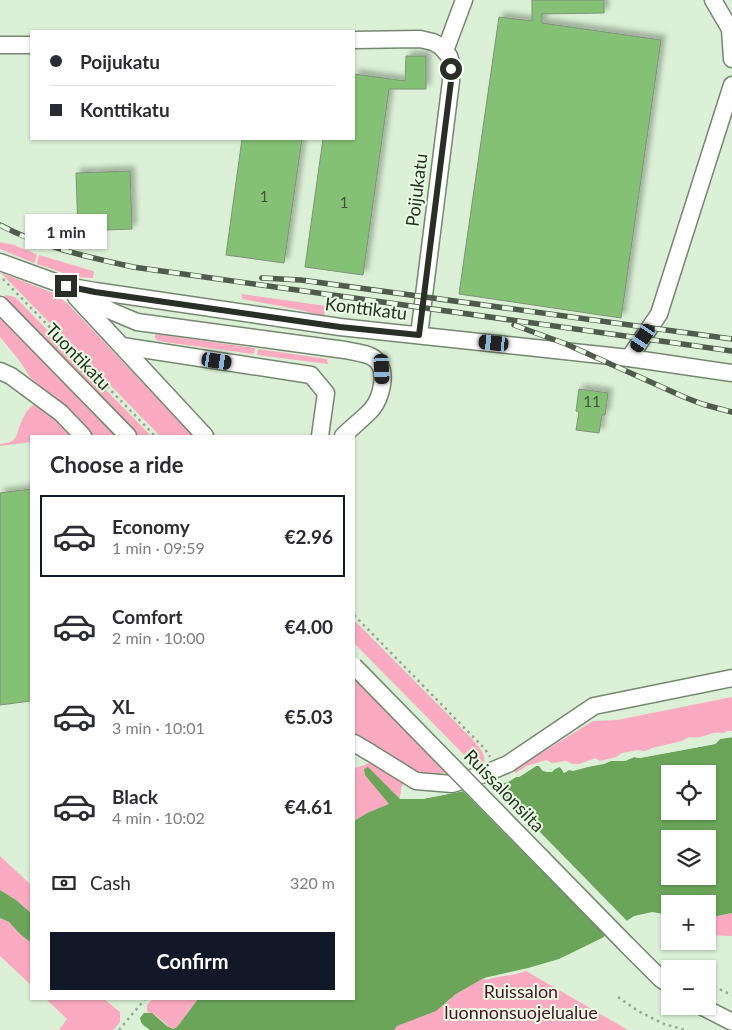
<!DOCTYPE html>
<html lang="en">
<head>
<meta charset="utf-8">
<style>
	body { margin:0; font-family:Lato,sans-serif; background:#f2f2f3; color:#2b2b33; height:100vh; display:flex; flex-direction:column; font-size:19px; white-space:nowrap }
	* { box-sizing:border-box; margin:0 }
	p { font-size:16px; color:#7c7c81 }
	.icon { flex:none; width:28px; height:28px; fill:none; stroke:currentColor; stroke-width:2; stroke-linecap:round; stroke-linejoin:round }
	.map { position:relative; flex:1; overflow:hidden }
	.details { position:absolute; left:30px; top:435px; width:325px; height:565px; display:flex; flex-direction:column; background:#fff; border-radius:0px; box-shadow:0 1px 4px #0004 }
	.details>* { flex:none }
	.banner { position:absolute; left:30px; top:30px; width:325px; height:110px; border-radius:0px; box-shadow:0 1px 4px #0004; display:grid; align-content:center; height:110px; padding:0 20px; background:#fff }
	.tools { position:absolute; left:661px; top:765px; display:grid; gap:10px }
	.tools a { display:grid; place-items:center; width:55px; height:55px; border-radius:0px; background:#fff; box-shadow:0 1px 4px #0004; font-size:25px }
	.end { position:absolute; width:22px; height:22px; margin:-11px; border:6px solid #283026; background:#fff; box-shadow:0 0 0 2px #fff }
	.from { border-radius:50% }
	.bubble { position:absolute; height:35px; border-radius:0px; background:#fff; box-shadow:0 1px 4px #0004; font-size:16px; font-weight:700; line-height:35px; text-align:center }
	.car { position:absolute; width:15px; height:30px; margin:-15px -8px; border-radius:6px; box-shadow:0 0 4px 1px #0007; background:linear-gradient(#222 24%,#8ab4d8 0 40%,#222 0 76%,#8ab4d8 0 86%,#222 0) }
	.banner b { display:flex; align-items:center; gap:18px; height:48px; font-size:19px }
	.banner b+b { border-top:1px solid #e1e1e2 }
	.banner i { width:12px; height:12px; background:#2b2b33 }
	ul { padding:0; list-style:none }
	li { display:flex; align-items:center; gap:15px; height:82px; margin:0 10px 8px; padding:0 10px; border:2px solid transparent; border-radius:0px }
	li div { flex:1 }
	li b { display:block; font-size:19px }
	li em { font-style:normal; font-weight:700 }
	li.active { border-color:#111827 }
	li>.icon { width:45px; height:45px; stroke-width:1.5 }
	h2 { padding:0 20px; font-size:22px; line-height:60px }
	.pay { display:flex; align-items:center; gap:12px; height:55px; padding:0 20px; font-size:19px }
	.pay p { margin-inline-start:auto }
	.cta { display:flex; gap:10px; margin-top:auto; padding:10px 20px }
	.cta a { flex:1; height:58px; border-radius:0px; background:#111827; color:#fff; font-size:20px; font-weight:700; line-height:58px; text-align:center }
	.map>svg:first-child { display:block }
</style>
</head>
<body>
<div class="map">
<svg width="732" height="1030" viewBox="0 0 732 1030">
	<defs>
		<filter id="shadow"><feDropShadow dx="4.5" dy="-4.5" stdDeviation="2.5" flood-color="#0004"/></filter>
	</defs>
	<rect width="100%" height="100%" fill="#dbf0d6"/>
	<g fill="#fbabc1">
		<path d="M 0,242 L 14,245 L 36,254 L 37,256 L 34,263 L 0,249 Z"/>
		<path d="M 39,255 L 93,271 L 94,272 L 93,278 L 76,277 L 37,264 Z"/>
		<path d="M 1,273 L 2,273 L 53,293 L 67,303 L 193,436 L 160,436 Z"/>
		<path d="M 242,294 L 326,306 L 324,316 L 296,309 L 242,299 Z"/>
		<path d="M 6,295 L 15,297 L 151,436 L 138,436 L 3,299 Z"/>
		<path d="M 0,317 L 118,436 L 90,436 L 57,401 L 30,377 L 19,360 L 0,337 Z"/>
		<path d="M 155,334 L 255,348 L 254,353 L 253,354 L 158,341 L 155,338 Z"/>
		<path d="M 258,349 L 327,359 L 328,364 L 257,355 Z"/>
		<path d="M 35,404 L 39,405 L 76,436 L 31,436 L 31,442 L 0,446 L 0,444 C 5,443 12,443 15,438 C 17,436 17,433 18,431 C 21,422 26,408 35,404 Z"/>
		<path d="M 354,620 L 473,740 C 479,747 486,754 484,764 L 477,768 L 354,643 Z"/>
		<path d="M 354,679 L 446,773 L 432,774 L 410,770 L 372,747 L 354,734 Z"/>
		<path d="M 732,697 L 732,731 L 727,731 L 723,733 C 711,730 703,740 689,737 L 682,741 L 652,748 L 645,751 L 638,750 L 622,753 L 616,757 L 600,761 L 595,758 L 580,764 L 573,764 L 566,761 L 552,763 L 546,760 L 527,766 L 516,773 L 514,770 L 593,721 L 617,720 Z"/>
		<path d="M 372,760 L 404,780 L 401,789 L 400,799 L 390,789 L 381,793 L 390,804 L 367,813 L 354,821 L 354,768 L 365,765 Z"/>
		<path d="M 0,856 L 31,885 L 31,913 L 16,900 L 0,890 Z"/>
		<path d="M 732,913 L 732,936 L 708,935 L 708,918 Z"/>
		<path d="M 0,918 L 9,922 L 20,934 L 31,943 L 31,985 L 0,956 Z"/>
		<path d="M 526,971 L 628,1030 L 373,1030 L 446,1003 L 456,994 L 484,978 L 486,980 C 499,976 512,976 526,971 Z"/>
		<path d="M 46,999 L 104,999 L 120,1012 L 120,1022 L 113,1030 L 59,1030 L 67,1019 Z"/>
		<path d="M 153,999 L 198,999 L 177,1027 L 173,1029 C 164,1024 157,1013 147,1012 L 147,1005 Z"/>
	</g>
	<g fill="#6aa55a" fill-rule="evenodd">
		<path d="M 732,737 L 732,913 L 708,918 L 708,904 L 670,904 L 670,915 L 652,912 L 634,916 L 602,938 L 559,959 L 528,968 L 484,978 L 456,994 L 436,1011 L 397,1026 L 394,1030 L 150,1030 L 143,1025 L 141,1022 L 140,1018 L 144,1013 L 152,1013 L 167,1026 L 173,1029 L 177,1027 L 198,999 L 354,999 L 354,821 L 367,813 L 389,804 L 365,775 L 364,769 L 368,767 L 400,799 L 422,799 L 496,785 L 508,782 L 516,777 L 519,777 L 536,766 L 539,766 L 543,771 L 555,769 L 559,767 L 561,768 L 564,773 L 569,770 L 604,764 L 611,761 L 625,761 L 634,757 L 640,758 L 699,747 L 715,744 L 720,739 ZM 670,774 L 708,774 L 708,811 L 670,811 ZM 670,839 L 708,839 L 708,876 L 670,876 Z"/>
		<path d="M 0,890 L 16,900 L 31,913 L 31,943 L 20,934 L 9,922 L 0,918 Z"/>
	</g>
	<path fill="#dbf0d6" d="M 732,735 L 732,737 L 720,739 L 715,744 L 699,747 L 639,758 L 634,757 L 625,761 L 611,761 L 573,771 L 569,770 L 564,773 L 561,768 L 559,767 L 555,769 L 552,772 L 547,772 L 543,771 L 539,766 L 536,766 L 519,777 L 516,777 L 508,782 L 494,785 L 629,923 L 607,937 L 463,791 L 422,799 L 400,799 L 400,795 L 406,797 L 422,796 L 495,783 L 507,779 L 516,774 L 519,775 L 536,764 L 540,764 L 544,769 L 548,770 L 551,770 L 553,767 L 559,765 L 563,766 L 565,769 L 569,767 L 573,769 L 610,759 L 624,759 L 634,754 L 639,755 L 699,745 L 714,741 L 719,737 Z"/>
	<g fill="#85c175" stroke="#7f927a" filter="url(#shadow)">
		<path d="M 532,0 L 604,0 L 604,13 L 542,14 L 542,23 L 661,40 L 621,318 L 459,294 L 499,17 L 532,21 Z"/>
		<path d="M 406,56 L 426,56 L 426,89 L 389,89 L 363,275 L 305,267 L 323,139 L 354,139 L 354,74 L 405,81 Z"/>
		<path d="M 242,139 L 302,139 L 284,263 L 226,255 Z"/>
		<path d="M 130,171 L 132,229 L 78,231 L 76,173 Z"/>
		<path d="M 579,389 L 608,393 L 605,415 L 602,415 L 599,433 L 576,430 L 579,412 L 576,411 Z"/>
		<path d="M 31,489 L 31,701 L 0,705 L 0,493 Z"/>
	</g>
	<g fill="none" stroke-linecap="round" stroke-linejoin="round">
		<defs>
			<g id="minor">
				<path d="M 713,0 L 730,29 L 732,59"/>
				<path d="M 354,40 L 420,39 L 433,42 L 440,46 L 449,56 L 451,62 L 451,81 L 419,335"/>
				<path d="M 0,45 L 31,45"/>
				<path d="M 445,51 L 464,0"/>
				<path d="M 0,262 L 66,286 L 95,291 L 340,327 L 629,358 L 732,373"/>
				<path d="M 79,293 L 111,311 L 137,322 L 345,350 C 354,352 368,353 375,359 C 389,370 381,398 372,409 C 363,419 352,427 343,436"/>
				<path d="M 76,297 L 205,436"/>
				<path d="M 0,305 L 128,436"/>
				<path d="M 122,346 L 311,375 L 326,393 L 320,436"/>
				<path d="M 629,358 L 659,314 L 732,85"/>
				<path d="M 0,371 L 11,376 L 61,413 L 83,436"/>
				<path d="M 354,743 L 371,753 L 416,781 L 452,784 L 484,774 L 508,764 L 594,706 L 732,678"/>
				<path d="M 626,944 L 661,979 L 670,985"/>
				<path d="M 701,1006 L 732,1022"/>
			</g>
		</defs>
		<use href="#minor" stroke="#74876f" stroke-width="19"/>
		<g stroke="#96a692" stroke-width="2.5" stroke-dasharray="2.5 4" stroke-linecap="butt">
			<path d="M 3,279 L 155,436"/>
			<path d="M 354,615 L 485,749 L 490,757"/>
			<path d="M 708,984 L 732,995"/>
			<path d="M 618,997 L 638,1011 L 664,1024 L 685,1030"/>
			<path d="M 119,1030 L 145,999"/>
		</g>
		<use href="#minor" stroke="#fff" stroke-width="16"/>
		<defs>
			<g id="rail">
				<path d="M 0,225 C 41,247 88,257 133,267 L 732,351"/>
				<path d="M 262,278 L 301,280 L 732,339"/>
				<path d="M 514,325 L 566,344 L 684,397 L 702,404 L 732,412"/>
			</g>
		</defs>
		<use href="#rail" stroke="#505b4d" stroke-width="5.5"/>
		<use href="#rail" stroke="#e8fde3" stroke-width="4" stroke-dasharray="11" stroke-linecap="butt"/>
		<defs>
			<path id="minor-bridge" d="M 354,666 L 626,944"/>
		</defs>
		<use href="#minor-bridge" stroke="#74876f" stroke-width="19" stroke-linecap="butt"/>
		<use href="#minor-bridge" stroke="#fff" stroke-width="16"/>
	</g>
	<g fill="none" stroke-linecap="round" stroke-linejoin="round">
		<path stroke="#283026" stroke-width="6" d="M 66,286 L 95,292 L 340,327 L 419,335 L 451,81 L 451,69"/>
	</g>
	<g text-anchor="middle" stroke-width="4" stroke-linejoin="round" paint-order="stroke">
		<g font-size="15" fill="#3f543a">
			<text x="264" y="202">1</text>
			<text x="344" y="208">1</text>
			<text x="592" y="407">11</text>
		</g>
		<g font-size="18" fill="#283026" stroke="#e8fde3">
			<text transform="translate(417 190) rotate(-83)" y="6">Poijukatu</text>
			<text transform="translate(366 309) rotate(7)" y="6">Konttikatu</text>
			<text transform="translate(78 357) rotate(46)" y="6">Tuontikatu</text>
			<text transform="translate(504 791) rotate(46)" y="6">Ruissalonsilta</text>
		</g>
		<g font-size="18" fill="#4c1027" stroke="#e8fde3">
			<text x="521" y="998">Ruissalon<tspan x="521" dy="21">luonnonsuojelualue</tspan></text>
		</g>
	</g>
</svg>
<div class="tools">
<a><svg class="icon" aria-label="locate" viewBox="0 0 24 24"><circle cx="12" cy="12" r="6"/><path d="M12 2v4M12 18v4M2 12h4M18 12h4"/></svg></a>
<a><svg class="icon" aria-label="layers" viewBox="0 0 24 24"><path d="M12 4l9 5-9 5-9-5zM3 14l9 5 9-5"/></svg></a>
<a>+</a>
<a>−</a>
</div>
<i class="end from" style="left:451px;top:69px"></i>
<i class="end" style="left:66px;top:286px"></i>
<div class="bubble" style="left:25px;top:214px;width:82px">1 min</div>
<i class="car" style="left:643px;top:338px;rotate:214deg"></i>
<i class="car" style="left:494px;top:343px;rotate:276deg"></i>
<i class="car" style="left:217px;top:361px;rotate:99deg"></i>
<i class="car" style="left:382px;top:369px;rotate:177deg"></i>
<div class="banner">
<b><i class="from"></i>Poijukatu</b>
<b><i></i>Konttikatu</b>
</div>
<section class="details">
<h2>Choose a ride</h2>
<ul>
<li class="active"><svg class="icon" aria-label="car" viewBox="0 0 24 24"><path d="M5 17H2v-5l4-1 3-4h7l3 4 3 1v5h-3M9 17h6M6 11h13"/><circle cx="7" cy="17" r="2"/><circle cx="17" cy="17" r="2"/></svg><div><b>Economy</b><p>1 min · 09:59</p></div><em>€2.96</em></li>
<li><svg class="icon" aria-label="car" viewBox="0 0 24 24"><path d="M5 17H2v-5l4-1 3-4h7l3 4 3 1v5h-3M9 17h6M6 11h13"/><circle cx="7" cy="17" r="2"/><circle cx="17" cy="17" r="2"/></svg><div><b>Comfort</b><p>2 min · 10:00</p></div><em>€4.00</em></li>
<li><svg class="icon" aria-label="car" viewBox="0 0 24 24"><path d="M5 17H2v-5l4-1 3-4h7l3 4 3 1v5h-3M9 17h6M6 11h13"/><circle cx="7" cy="17" r="2"/><circle cx="17" cy="17" r="2"/></svg><div><b>XL</b><p>3 min · 10:01</p></div><em>€5.03</em></li>
<li><svg class="icon" aria-label="car" viewBox="0 0 24 24"><path d="M5 17H2v-5l4-1 3-4h7l3 4 3 1v5h-3M9 17h6M6 11h13"/><circle cx="7" cy="17" r="2"/><circle cx="17" cy="17" r="2"/></svg><div><b>Black</b><p>4 min · 10:02</p></div><em>€4.61</em></li>
</ul>
<div class="pay"><svg class="icon" aria-label="cash" viewBox="0 0 24 24"><path d="M3 7h18v10H3z"/><circle cx="12" cy="12" r="2"/></svg>Cash<p>320 m</p></div>
<div class="cta"><a>Confirm</a></div>
</section>
</div>
</body>
</html>
